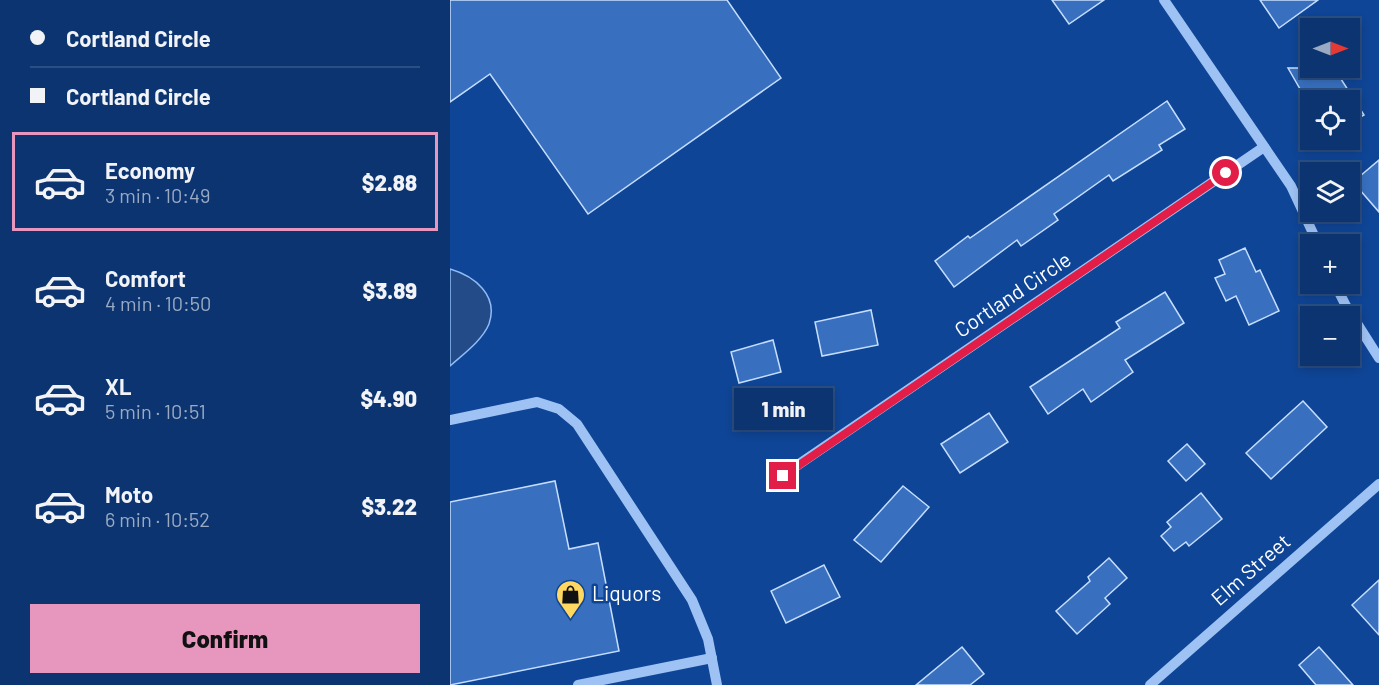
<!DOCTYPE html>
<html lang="en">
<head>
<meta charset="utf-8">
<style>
	body { margin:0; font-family:Barlow,sans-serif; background:#143c75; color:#f1f3f6; height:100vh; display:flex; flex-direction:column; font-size:22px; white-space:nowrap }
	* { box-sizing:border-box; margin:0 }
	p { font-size:20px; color:#9aaac3 }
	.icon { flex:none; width:33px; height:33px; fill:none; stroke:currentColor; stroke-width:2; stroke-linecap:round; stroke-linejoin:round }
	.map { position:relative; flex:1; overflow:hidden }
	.side { display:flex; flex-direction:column; background:#0b3470; width:450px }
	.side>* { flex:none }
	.guide { display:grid; align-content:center; height:132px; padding:0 30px; background:#0b3470 }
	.needle { width:39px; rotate:90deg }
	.buttons { position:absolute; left:850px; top:18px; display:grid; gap:12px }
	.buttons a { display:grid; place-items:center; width:60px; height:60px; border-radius:0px; background:#0b3470; box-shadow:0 3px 9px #0003,0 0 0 2px #2b4f83; font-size:30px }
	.end { position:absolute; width:27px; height:27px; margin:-14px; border:8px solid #e11d48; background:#fff; box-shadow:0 0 0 3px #fff }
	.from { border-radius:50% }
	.bubble { position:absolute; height:42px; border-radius:0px; background:#0b3470; box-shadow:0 3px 9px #0003,0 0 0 2px #2b4f83; font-size:20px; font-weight:800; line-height:42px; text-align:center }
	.guide b { display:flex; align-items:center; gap:21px; height:57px; font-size:22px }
	.guide b+b { border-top:2px solid #2b4f83 }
	.guide i { width:15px; height:15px; background:#f1f3f6 }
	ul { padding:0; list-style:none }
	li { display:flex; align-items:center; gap:18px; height:99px; margin:0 12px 9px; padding:0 18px; border:3px solid transparent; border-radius:0px }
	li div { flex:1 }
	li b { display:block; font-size:22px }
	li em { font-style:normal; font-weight:800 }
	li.on { border-color:#e797bd }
	li>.icon { width:54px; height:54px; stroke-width:1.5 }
	.action { display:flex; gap:12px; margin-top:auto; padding:12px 30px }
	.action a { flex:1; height:69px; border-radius:0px; background:#e797bd; color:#111; font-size:24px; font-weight:800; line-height:69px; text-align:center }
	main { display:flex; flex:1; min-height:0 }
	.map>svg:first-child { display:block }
</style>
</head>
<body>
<main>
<section class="side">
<div class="guide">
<b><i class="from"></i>Cortland Circle</b>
<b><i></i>Cortland Circle</b>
</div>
<ul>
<li class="on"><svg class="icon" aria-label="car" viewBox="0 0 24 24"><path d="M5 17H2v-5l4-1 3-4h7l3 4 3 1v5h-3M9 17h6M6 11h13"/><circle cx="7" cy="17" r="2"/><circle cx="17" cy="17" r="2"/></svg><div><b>Economy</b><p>3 min · 10:49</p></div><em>$2.88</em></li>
<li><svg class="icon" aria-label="car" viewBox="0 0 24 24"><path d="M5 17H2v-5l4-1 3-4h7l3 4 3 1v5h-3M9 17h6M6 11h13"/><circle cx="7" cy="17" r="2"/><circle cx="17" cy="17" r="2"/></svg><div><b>Comfort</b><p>4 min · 10:50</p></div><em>$3.89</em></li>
<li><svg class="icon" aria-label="car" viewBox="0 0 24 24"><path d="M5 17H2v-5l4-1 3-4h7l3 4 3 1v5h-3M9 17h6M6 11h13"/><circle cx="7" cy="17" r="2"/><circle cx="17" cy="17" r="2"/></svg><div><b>XL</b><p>5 min · 10:51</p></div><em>$4.90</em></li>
<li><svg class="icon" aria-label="car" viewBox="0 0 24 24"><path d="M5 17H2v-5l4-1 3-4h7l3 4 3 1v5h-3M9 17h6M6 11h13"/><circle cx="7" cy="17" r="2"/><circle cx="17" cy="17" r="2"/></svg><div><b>Moto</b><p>6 min · 10:52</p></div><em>$3.22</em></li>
</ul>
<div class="action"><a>Confirm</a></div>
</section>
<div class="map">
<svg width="929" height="685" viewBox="0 0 929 685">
	<rect width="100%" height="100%" fill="#0f4596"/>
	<path fill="#234b87" stroke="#8fbcf8" stroke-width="1.5" d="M 0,269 C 24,276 49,295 39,324 C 32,341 12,355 0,366 Z"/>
	<g fill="#3870bf" stroke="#c6defe" stroke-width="1.5">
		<path d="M 0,0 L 277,0 L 331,78 L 138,214 L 40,74 L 0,102 Z"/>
		<path d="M 602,0 L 654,0 L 619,24 Z"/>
		<path d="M 810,0 L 868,0 L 829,28 Z"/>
		<path d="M 838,68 L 884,68 L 914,115 L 900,123 L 900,100 L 861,100 L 861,108 Z"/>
		<path d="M 717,101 L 735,129 L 709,145 L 712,150 L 663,181 L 659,175 L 604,214 L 608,220 L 571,246 L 567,240 L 504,287 L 485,261 L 518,236 L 520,238 Z"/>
		<path d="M 929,160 L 929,212 L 903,182 Z"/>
		<path d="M 795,248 L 806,272 L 810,270 L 829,311 L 799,325 L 786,296 L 776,301 L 765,278 L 775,274 L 769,260 Z"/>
		<path d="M 715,292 L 734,323 L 675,360 L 683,372 L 641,402 L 633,389 L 598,414 L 580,387 L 670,328 L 666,322 Z"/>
		<path d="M 421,310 L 428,345 L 372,356 L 365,322 Z"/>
		<path d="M 323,340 L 331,372 L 289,383 L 281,352 Z"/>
		<path d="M 853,401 L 877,427 L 821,479 L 796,453 Z"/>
		<path d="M 539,413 L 558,442 L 510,473 L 491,444 Z"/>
		<path d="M 737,444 L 755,464 L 736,481 L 718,461 Z"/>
		<path d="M 105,481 L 119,549 L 148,543 L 169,651 L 0,685 L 0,502 Z"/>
		<path d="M 453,486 L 479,507 L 431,562 L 404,540 Z"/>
		<path d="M 751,493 L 772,519 L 739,546 L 736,542 L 724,551 L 711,536 L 721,527 L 717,522 Z"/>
		<path d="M 659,558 L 677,578 L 655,598 L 660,604 L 627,634 L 606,611 L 640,581 L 638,577 Z"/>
		<path d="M 374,565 L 390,597 L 336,623 L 321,591 Z"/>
		<path d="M 929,580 L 929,635 L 902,605 Z"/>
		<path d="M 512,647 L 534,674 L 520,685 L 466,685 Z"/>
		<path d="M 869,647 L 903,685 L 866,685 L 849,665 Z"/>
	</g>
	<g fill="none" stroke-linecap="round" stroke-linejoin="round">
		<g stroke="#9ec2f4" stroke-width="10">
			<path d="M 714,0 L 841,186 L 868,244"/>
			<path d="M 885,284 L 896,306 L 929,358"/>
			<path d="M 0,420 L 87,402 L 109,409 L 127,424 L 242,600 L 258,639 L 267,685"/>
			<path d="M 333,475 L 814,147"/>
			<path d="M 128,685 L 262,658"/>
			<path d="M 700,685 L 929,484"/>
		</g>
	</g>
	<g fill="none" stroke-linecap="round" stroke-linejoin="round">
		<path stroke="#e11d48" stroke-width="8" d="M 333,476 L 776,173"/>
	</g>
	<defs>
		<symbol id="shop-pin" viewBox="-11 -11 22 30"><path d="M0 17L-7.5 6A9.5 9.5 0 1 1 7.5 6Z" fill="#ffd761" stroke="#0f4596"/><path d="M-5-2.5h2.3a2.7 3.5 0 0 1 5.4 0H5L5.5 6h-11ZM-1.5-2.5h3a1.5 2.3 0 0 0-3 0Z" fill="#111"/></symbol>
	</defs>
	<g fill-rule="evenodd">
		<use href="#shop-pin" x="104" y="578" width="33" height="45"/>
	</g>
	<g text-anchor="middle" stroke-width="5" stroke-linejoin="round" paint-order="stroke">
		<g font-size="21" fill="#fff" stroke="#0f4596">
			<text transform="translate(563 295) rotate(-34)" y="7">Cortland Circle</text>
			<text transform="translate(801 570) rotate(-41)" y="7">Elm Street</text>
		</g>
		<g font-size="21" fill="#fff" stroke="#0f4596" text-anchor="start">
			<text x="142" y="601">Liquors</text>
		</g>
	</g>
</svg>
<div class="buttons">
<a><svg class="needle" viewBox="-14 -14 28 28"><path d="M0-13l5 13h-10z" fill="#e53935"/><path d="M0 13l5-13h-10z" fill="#9aaac3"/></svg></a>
<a><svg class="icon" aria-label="locate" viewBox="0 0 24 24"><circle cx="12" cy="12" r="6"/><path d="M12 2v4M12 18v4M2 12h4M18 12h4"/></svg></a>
<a><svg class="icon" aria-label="layers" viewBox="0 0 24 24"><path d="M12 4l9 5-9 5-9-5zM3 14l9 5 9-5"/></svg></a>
<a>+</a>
<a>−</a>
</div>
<i class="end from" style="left:776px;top:173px"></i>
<i class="end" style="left:333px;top:476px"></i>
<div class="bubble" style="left:284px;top:388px;width:99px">1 min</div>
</div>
</main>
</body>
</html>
